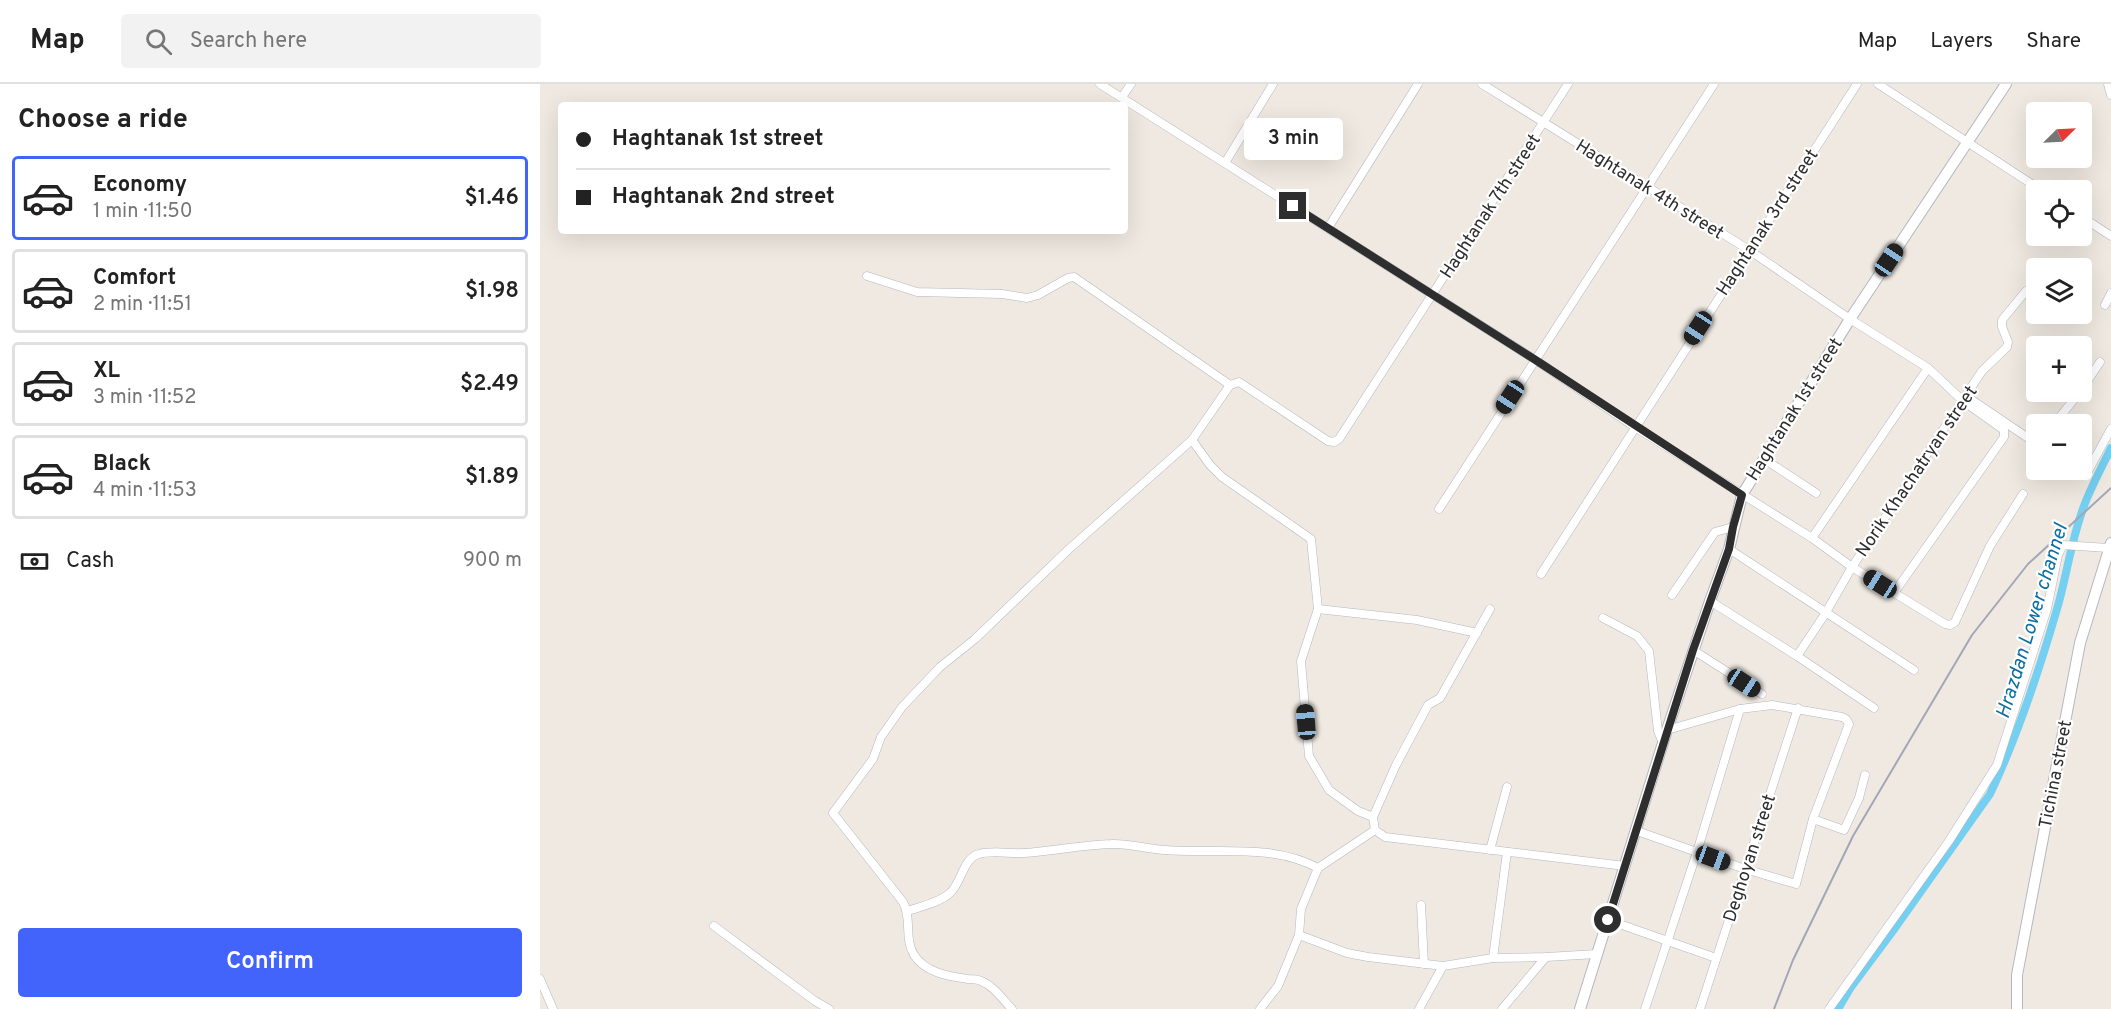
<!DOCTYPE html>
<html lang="en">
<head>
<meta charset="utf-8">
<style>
	body { margin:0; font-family:Overpass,sans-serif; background:#f2f2f2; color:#222; height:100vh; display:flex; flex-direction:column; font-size:22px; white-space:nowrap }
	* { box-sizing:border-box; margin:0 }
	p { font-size:20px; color:#767676 }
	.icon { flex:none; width:33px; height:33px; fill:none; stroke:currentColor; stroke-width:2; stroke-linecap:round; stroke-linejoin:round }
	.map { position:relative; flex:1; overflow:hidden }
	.side { display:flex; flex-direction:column; background:#fff; width:540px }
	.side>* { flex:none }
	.hud { position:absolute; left:18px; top:18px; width:570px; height:132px; border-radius:6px; box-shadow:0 6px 24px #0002; display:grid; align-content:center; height:132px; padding:0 18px; background:#fff }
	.needle { width:39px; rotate:66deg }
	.tools { position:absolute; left:1486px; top:18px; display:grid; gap:12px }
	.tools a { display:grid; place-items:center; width:66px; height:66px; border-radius:6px; background:#fff; box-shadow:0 6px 24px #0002; font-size:30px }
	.end { position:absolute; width:27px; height:27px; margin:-14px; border:8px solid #2e2e2e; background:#fff; box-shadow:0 0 0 3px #fff }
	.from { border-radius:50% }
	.bubble { position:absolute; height:42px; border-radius:6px; background:#fff; box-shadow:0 6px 24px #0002; font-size:20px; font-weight:600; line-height:42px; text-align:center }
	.car { position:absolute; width:18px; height:36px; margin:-18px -9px; border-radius:8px; box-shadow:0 0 4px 2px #0007; background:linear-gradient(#222 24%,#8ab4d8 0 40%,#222 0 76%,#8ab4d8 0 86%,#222 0) }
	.hud b { display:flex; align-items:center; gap:21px; height:57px; font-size:22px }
	.hud b+b { border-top:2px solid #e0e0e0 }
	.hud i { width:15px; height:15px; background:#222 }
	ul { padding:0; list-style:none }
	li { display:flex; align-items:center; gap:18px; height:84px; margin:0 12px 9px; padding:0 6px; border:3px solid #e0e0e0; border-radius:6px }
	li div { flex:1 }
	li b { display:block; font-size:22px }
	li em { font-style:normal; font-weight:600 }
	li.selected { border-color:#4264fb }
	li>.icon { width:54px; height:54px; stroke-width:1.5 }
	h2 { padding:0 18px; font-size:27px; line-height:72px }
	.pay { display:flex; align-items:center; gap:15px; height:66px; padding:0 18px; font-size:22px }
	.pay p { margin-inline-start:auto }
	.button { display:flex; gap:12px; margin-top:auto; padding:12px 18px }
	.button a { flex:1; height:69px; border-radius:6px; background:#4264fb; color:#fff; font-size:24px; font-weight:600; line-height:69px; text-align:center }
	header { display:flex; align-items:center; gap:36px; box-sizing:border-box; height:84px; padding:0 30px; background:#fff; border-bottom:2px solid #e0e0e0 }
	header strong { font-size:28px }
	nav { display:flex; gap:33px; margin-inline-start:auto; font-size:21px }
	.search { width:420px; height:54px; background:#f2f2f2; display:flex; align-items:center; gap:15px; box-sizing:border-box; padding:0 21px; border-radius:6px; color:#767676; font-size:22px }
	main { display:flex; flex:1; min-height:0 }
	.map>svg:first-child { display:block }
</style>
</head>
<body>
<header>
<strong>Map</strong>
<div class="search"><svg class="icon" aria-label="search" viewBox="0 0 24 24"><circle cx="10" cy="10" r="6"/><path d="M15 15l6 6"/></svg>Search here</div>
<nav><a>Map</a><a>Layers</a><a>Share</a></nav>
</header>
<main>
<section class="side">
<h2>Choose a ride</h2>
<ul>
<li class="selected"><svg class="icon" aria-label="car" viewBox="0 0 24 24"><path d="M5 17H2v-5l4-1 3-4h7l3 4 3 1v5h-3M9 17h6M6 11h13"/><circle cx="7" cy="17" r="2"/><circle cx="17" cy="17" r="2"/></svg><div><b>Economy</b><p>1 min · 11:50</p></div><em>$1.46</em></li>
<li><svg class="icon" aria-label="car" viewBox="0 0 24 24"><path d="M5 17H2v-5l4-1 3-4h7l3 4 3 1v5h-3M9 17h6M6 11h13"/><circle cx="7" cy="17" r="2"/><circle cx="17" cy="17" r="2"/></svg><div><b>Comfort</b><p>2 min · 11:51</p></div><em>$1.98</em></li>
<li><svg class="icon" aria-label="car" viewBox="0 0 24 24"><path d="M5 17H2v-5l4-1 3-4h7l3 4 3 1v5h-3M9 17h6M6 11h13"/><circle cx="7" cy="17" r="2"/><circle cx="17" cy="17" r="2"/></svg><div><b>XL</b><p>3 min · 11:52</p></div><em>$2.49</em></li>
<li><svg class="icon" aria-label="car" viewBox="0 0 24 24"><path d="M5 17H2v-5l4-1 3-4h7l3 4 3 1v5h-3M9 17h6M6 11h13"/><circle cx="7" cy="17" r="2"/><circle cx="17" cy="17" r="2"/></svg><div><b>Black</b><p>4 min · 11:53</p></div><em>$1.89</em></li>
</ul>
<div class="pay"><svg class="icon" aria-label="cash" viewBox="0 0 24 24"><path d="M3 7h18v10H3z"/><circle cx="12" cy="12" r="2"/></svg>Cash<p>900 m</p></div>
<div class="button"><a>Confirm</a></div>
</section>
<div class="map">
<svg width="1571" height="925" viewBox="0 0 1571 925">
	<rect width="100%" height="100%" fill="#efe9e1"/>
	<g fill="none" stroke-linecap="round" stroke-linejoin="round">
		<path stroke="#75cff0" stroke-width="8" d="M 1298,925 L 1311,903 L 1355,844 L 1450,710 C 1478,651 1499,587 1517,525 C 1527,491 1531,456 1544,422 C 1551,403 1562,383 1571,364"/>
		<defs>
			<g id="street">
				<path d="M 560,0 L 994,275 L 1095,343 L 1272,454 L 1312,483 L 1405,540 L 1410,541 L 1415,538 L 1450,462 L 1483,410"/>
				<path d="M 942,0 L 1209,166 L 1310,235 L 1388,284 L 1423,317 L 1464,346 L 1464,353 L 1354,509"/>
				<path d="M 1338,0 L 1501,106"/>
				<path d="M 1568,0 L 1571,11"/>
				<path d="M 582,13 L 591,0"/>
				<path d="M 685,79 L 733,0"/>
				<path d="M 1542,133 L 1571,152"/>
				<path d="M 788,144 L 878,0"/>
				<path d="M 327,192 L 377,208 L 462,210 L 487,214 L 498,211 L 528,194 L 534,193 L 690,301"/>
				<path d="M 1565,221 L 1571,209"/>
				<path d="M 1542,305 L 1560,278"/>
				<path d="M 1426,312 L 1494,358 L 1497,358"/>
				<path d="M 1514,340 L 1540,308"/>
				<path d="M 652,356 L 670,381 L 682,393 L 771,455 L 778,525 L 761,577 L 769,672 L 789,706 L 818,727 L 833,733"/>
				<path d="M 1224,375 L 1276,409"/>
				<path d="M 1548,387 L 1571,345"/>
				<path d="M 899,425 L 1174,0"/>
				<path d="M 1272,454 L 1388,284"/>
				<path d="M 1189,465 L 1374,586"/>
				<path d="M 1001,490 L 1317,0"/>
				<path d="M 1132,511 L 1175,448 L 1193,443"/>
				<path d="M 1170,517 L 1257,572 L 1334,624"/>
				<path d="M 778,525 L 877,536 L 937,549"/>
				<path d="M 950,525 L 900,614 L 888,621 L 856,681 L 833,733 L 835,746 L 845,753 L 1085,782"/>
				<path d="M 1063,534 L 1097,552 L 1109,567 L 1118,647 L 1123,659"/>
				<path d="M 1153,566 L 1222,610"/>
				<path d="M 1257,572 L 1285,530 L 1312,483 L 1442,287 L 1467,263 L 1468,258 L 1462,243 L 1462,236 L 1486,207"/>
				<path d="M 1273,735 L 1304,746 L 1319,714 L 1325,691"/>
				<path d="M 1097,747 L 1205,785 L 1256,800 L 1273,735 L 1309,640 L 1306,635 L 1302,633 L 1232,621 L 1200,625 L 1127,646"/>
				<path d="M 950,766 L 967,703"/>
				<path d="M 881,821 L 884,880"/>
				<path d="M 368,827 C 381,822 399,819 410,809 C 422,798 423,774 439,770 C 452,766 470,770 484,769 C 513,767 542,761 571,760 C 588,759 607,765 625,766 C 675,770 731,759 778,784"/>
				<path d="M 1068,836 L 1176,874"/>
				<path d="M 174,842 L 275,917 L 289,925"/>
				<path d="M 759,851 L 807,869 L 828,873 L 903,882 L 953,874 L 1006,873 L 1057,870"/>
				<path d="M 953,874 L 967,768"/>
				<path d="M 0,895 L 13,925"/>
				<path d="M 472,925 C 463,916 454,902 441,897 C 437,895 432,895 428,895 C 408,892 386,889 374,871 C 364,855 372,834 363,818 L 293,729 L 333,675 L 341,653 L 362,623 L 400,583 L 435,555 L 529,465 L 652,356 L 690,301 L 699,298 L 788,357 L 794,358 L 799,355 L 1028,0"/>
				<path d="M 720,925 L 738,902 L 759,851 L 761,825 L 778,784 L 835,746"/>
				<path d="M 879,925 L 903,882"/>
				<path d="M 962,925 L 1006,873"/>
				<path d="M 1105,925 L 1157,768 L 1200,625"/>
				<path d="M 1160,925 L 1258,624"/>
				<path d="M 1289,925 L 1409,757 L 1457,681 L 1507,525 L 1518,471 L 1523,461 L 1568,464"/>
			</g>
			<g id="secondary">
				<path d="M 1040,925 L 1127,646 L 1170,517 L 1189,465 L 1202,411 L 1310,235 L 1466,0"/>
				<path d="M 1477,925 L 1477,891 L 1540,559 L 1571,459"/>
			</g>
		</defs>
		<use href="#street" stroke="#b4b7c1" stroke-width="9"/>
		<use href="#secondary" stroke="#b4b7c1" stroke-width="12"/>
		<use href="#street" stroke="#fff" stroke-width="8"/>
		<use href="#secondary" stroke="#fff" stroke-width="10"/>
		<path stroke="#a3a6b8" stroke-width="2" d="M 1234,925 L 1253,876 L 1313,752 L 1432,551 L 1488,480 L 1571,404"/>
	</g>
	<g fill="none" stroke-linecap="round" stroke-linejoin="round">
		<path stroke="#2e2e2e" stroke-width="8" d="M 753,122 L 994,275 L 1202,411 L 1193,443 L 1189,465 L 1153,566 L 1068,836"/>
	</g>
	<g text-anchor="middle" stroke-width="4.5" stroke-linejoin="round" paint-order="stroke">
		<g font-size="18" fill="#2e2e2e" stroke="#fff">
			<text transform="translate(1110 105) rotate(32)" y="6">Haghtanak 4th street</text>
			<text transform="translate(950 122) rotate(-57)" y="6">Haghtanak 7th street</text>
			<text transform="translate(1227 138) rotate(-57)" y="6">Haghtanak 3rd street</text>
			<text transform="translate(1254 325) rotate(-58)" y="6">Haghtanak 1st street</text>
			<text transform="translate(1376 387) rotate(-56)" y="6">Norik Khachatryan street</text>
			<text transform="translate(1515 690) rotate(-79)" y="6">Tichina street</text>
			<text transform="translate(1209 774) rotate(-72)" y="6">Deghoyan street</text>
		</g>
		<g font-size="20" font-style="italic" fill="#0d6fa3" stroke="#fff">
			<text transform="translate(1491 537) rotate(-73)" y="7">Hrazdan Lower channel</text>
		</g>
	</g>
</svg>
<div class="tools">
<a><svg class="needle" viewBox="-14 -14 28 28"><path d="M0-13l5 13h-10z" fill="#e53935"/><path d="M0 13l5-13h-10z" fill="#767676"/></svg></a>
<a><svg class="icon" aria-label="locate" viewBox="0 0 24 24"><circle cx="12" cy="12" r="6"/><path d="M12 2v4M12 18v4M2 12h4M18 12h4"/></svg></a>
<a><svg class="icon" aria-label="layers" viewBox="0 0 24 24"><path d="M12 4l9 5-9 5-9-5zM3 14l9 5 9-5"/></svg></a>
<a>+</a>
<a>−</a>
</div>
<i class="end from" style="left:1068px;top:836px"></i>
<i class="end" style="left:753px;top:122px"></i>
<div class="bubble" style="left:704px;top:34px;width:99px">3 min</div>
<i class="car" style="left:1349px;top:176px;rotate:34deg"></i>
<i class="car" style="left:1158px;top:244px;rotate:213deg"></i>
<i class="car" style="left:970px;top:313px;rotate:213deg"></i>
<i class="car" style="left:1340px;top:500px;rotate:302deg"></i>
<i class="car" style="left:1204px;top:599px;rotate:123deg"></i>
<i class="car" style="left:766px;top:638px;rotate:355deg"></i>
<i class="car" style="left:1173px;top:774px;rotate:110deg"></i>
<div class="hud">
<b><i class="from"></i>Haghtanak 1st street</b>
<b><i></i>Haghtanak 2nd street</b>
</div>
</div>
</main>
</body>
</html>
